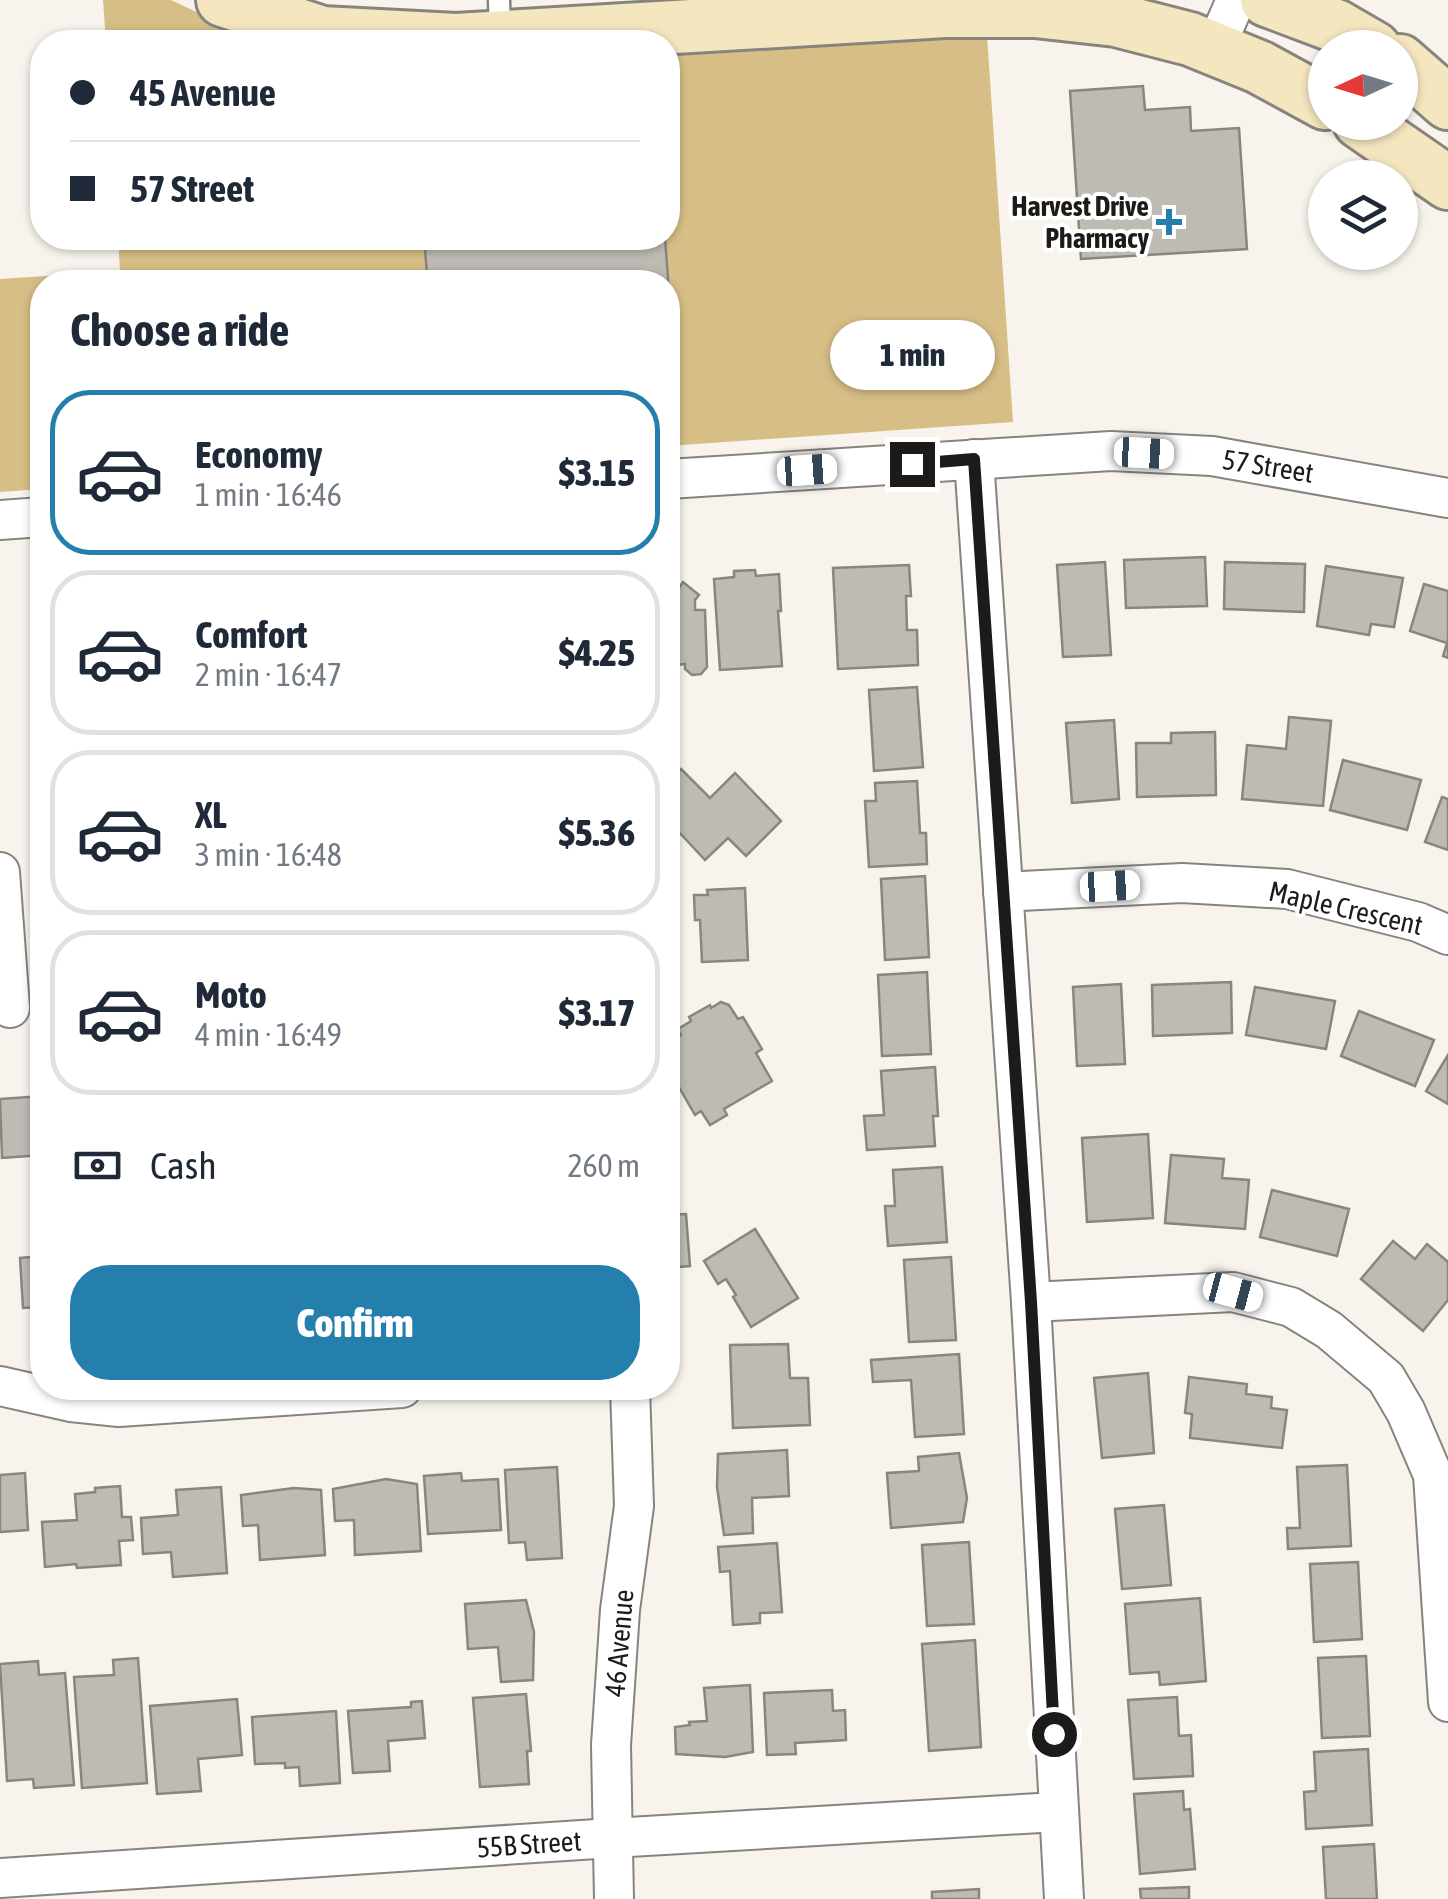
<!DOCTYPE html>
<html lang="en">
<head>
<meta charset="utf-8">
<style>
	body { margin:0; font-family:"Asap Condensed",sans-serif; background:#f2f2f3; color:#1f2937; height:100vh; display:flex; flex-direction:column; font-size:38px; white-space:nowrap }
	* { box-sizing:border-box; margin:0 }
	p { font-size:32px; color:#747a83 }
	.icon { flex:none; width:55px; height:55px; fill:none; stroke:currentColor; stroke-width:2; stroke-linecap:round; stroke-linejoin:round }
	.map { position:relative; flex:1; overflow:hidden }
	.details { position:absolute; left:30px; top:270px; width:650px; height:1130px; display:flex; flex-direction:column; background:#fff; border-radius:40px; box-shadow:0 2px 8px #0004 }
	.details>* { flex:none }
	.guide { position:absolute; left:30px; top:30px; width:650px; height:220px; border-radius:40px; box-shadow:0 2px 8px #0004; display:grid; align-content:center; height:220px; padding:0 40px; background:#fff }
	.needle { width:65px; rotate:266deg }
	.tools { position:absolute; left:1308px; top:30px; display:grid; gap:20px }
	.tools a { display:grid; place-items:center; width:110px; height:110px; border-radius:50%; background:#fff; box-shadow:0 2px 8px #0004; font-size:50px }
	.end { position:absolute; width:45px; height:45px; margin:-22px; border:12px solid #1c1b19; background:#fff; box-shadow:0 0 0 5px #fff }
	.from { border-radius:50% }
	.bubble { position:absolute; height:70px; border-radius:35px; background:#fff; box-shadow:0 2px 8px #0004; font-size:32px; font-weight:800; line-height:70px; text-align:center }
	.car { position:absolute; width:30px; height:60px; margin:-30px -15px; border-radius:12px; box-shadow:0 0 8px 2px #0007; background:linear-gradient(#fff 24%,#345 0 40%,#fff 0 76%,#345 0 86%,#fff 0) }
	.guide b { display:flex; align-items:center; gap:35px; height:95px; font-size:38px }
	.guide b+b { border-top:2px solid #e0e1e3 }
	.guide i { width:25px; height:25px; background:#1f2937 }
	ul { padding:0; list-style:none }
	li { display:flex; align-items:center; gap:30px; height:165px; margin:0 20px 15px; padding:0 20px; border:5px solid #e0e1e3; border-radius:40px }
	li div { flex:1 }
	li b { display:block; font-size:38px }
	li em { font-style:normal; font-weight:800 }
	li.on { border-color:#257fad }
	li>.icon { width:90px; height:90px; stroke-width:1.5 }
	h2 { padding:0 40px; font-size:45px; line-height:120px }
	.pay { display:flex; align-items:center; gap:25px; height:110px; padding:0 40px; font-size:38px }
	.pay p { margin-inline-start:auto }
	.cta { display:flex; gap:20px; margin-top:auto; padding:20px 40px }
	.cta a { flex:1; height:115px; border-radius:40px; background:#257fad; color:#fff; font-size:40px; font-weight:800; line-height:115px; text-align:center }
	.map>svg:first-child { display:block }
</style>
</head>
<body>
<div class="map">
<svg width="1448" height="1899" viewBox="0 0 1448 1899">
	<rect width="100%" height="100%" fill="#f8f4ed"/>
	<g fill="#d7be86">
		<path d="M 103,0 L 171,0 L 261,42 L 106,42 Z"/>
		<path d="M 987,35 L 1013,422 L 668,446 L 668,282 L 42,282 L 42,489 L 0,492 L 0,279 L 120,271 L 118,238 L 668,238 L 668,55 Z"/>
	</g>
	<g fill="#bebbb4" stroke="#89867f" stroke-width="2.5">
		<path d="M 1143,86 L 1145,110 L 1190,107 L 1191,131 L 1239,128 L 1247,249 L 1081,259 L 1070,91 Z"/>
		<path d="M 424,238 L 665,238 L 669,292 L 668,282 L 395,282 L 394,277 L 427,274 Z"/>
		<path d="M 1205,557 L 1207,606 L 1126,608 L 1124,560 Z"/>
		<path d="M 1105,562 L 1111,655 L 1063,657 L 1057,565 Z"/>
		<path d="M 1225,562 L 1305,564 L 1304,612 L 1224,609 Z"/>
		<path d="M 909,565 L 911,596 L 906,596 L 907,630 L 917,630 L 918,665 L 838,669 L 833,568 Z"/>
		<path d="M 1326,566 L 1403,578 L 1394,627 L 1371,624 L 1369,635 L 1317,626 Z"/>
		<path d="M 755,570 L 756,576 L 779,574 L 781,611 L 778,611 L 782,666 L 720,670 L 714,579 L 734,577 L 734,571 Z"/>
		<path d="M 668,578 L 671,589 L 679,588 L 683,582 L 699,595 L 695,600 L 695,610 L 705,610 L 707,667 L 701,674 L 692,675 L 685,669 L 685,664 L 668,666 Z"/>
		<path d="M 1424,584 L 1448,591 L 1448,658 L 1443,656 L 1447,643 L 1410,631 Z"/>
		<path d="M 917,687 L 923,767 L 874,771 L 869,690 Z"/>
		<path d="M 1289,717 L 1331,721 L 1323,806 L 1242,799 L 1247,745 L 1286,749 Z"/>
		<path d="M 1114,720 L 1119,799 L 1072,803 L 1066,723 Z"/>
		<path d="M 1215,732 L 1216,795 L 1137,797 L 1136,743 L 1171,743 L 1171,733 Z"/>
		<path d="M 1343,760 L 1421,780 L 1407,830 L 1330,810 Z"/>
		<path d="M 681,769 L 710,798 L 735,773 L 781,821 L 746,856 L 728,838 L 705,860 L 676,829 L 668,837 L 668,782 Z"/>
		<path d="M 917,781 L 920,833 L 926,833 L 927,864 L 869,867 L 865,801 L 876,801 L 875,783 Z"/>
		<path d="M 1442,797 L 1448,799 L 1448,850 L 1425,842 Z"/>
		<path d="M 925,876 L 929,957 L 885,960 L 881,879 Z"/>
		<path d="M 745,888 L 748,960 L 702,962 L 700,920 L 695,920 L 694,895 L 708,895 L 707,890 Z"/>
		<path d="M 927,972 L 931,1054 L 882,1056 L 878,975 Z"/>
		<path d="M 1231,982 L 1232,1033 L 1153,1036 L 1152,985 Z"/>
		<path d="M 1121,984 L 1125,1064 L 1077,1066 L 1073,987 Z"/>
		<path d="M 1255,987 L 1335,1001 L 1326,1049 L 1246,1035 Z"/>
		<path d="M 721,1002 L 729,1005 L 738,1019 L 743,1017 L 762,1049 L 756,1053 L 772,1081 L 724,1109 L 727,1115 L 710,1125 L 701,1111 L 695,1115 L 668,1068 L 668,1044 L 681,1035 L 678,1029 L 691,1021 L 689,1017 L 710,1005 L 711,1008 Z"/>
		<path d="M 1359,1011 L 1434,1040 L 1415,1086 L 1341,1056 Z"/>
		<path d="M 1448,1055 L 1448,1104 L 1426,1091 Z"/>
		<path d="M 935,1067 L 938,1116 L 933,1116 L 935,1146 L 867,1150 L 864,1116 L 884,1115 L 881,1071 Z"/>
		<path d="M 42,1096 L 42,1155 L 2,1158 L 0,1099 Z"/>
		<path d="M 1148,1134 L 1153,1218 L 1087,1222 L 1082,1138 Z"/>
		<path d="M 1171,1155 L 1224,1159 L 1222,1178 L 1249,1180 L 1245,1229 L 1165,1223 Z"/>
		<path d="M 942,1167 L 947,1242 L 888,1246 L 885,1206 L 895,1206 L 893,1170 Z"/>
		<path d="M 1272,1190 L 1349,1209 L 1337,1256 L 1260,1237 Z"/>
		<path d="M 686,1214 L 690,1266 L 668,1268 L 668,1215 Z"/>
		<path d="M 755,1229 L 798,1298 L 751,1327 L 733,1297 L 736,1295 L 726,1279 L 718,1284 L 704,1261 Z"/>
		<path d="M 1393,1241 L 1415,1259 L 1427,1244 L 1448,1262 L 1448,1300 L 1423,1331 L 1361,1279 Z"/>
		<path d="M 42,1256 L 42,1313 L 39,1314 L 39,1307 L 23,1308 L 20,1258 Z"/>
		<path d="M 951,1257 L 956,1340 L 909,1342 L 904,1260 Z"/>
		<path d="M 788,1344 L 790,1378 L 808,1378 L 810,1425 L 733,1428 L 730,1345 Z"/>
		<path d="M 959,1354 L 964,1434 L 915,1437 L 911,1380 L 873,1382 L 871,1360 Z"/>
		<path d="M 1148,1373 L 1154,1453 L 1102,1458 L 1094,1378 Z"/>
		<path d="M 1189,1377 L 1247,1384 L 1246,1394 L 1272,1397 L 1271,1408 L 1287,1410 L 1282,1448 L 1190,1438 L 1192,1414 L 1185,1413 Z"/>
		<path d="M 787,1450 L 789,1496 L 752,1498 L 753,1533 L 724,1535 L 717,1487 L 718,1454 Z"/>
		<path d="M 959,1453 L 967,1498 L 963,1522 L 891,1528 L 887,1473 L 919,1471 L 918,1457 Z"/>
		<path d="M 1347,1465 L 1351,1546 L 1288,1549 L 1287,1528 L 1300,1528 L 1297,1467 Z"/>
		<path d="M 557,1467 L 562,1558 L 527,1560 L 525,1542 L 509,1543 L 505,1470 Z"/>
		<path d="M 25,1473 L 28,1530 L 0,1532 L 0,1475 Z"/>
		<path d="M 461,1473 L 462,1481 L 498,1479 L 501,1530 L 428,1534 L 424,1476 Z"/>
		<path d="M 386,1479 L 417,1484 L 421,1551 L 355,1555 L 354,1520 L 335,1521 L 333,1489 Z"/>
		<path d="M 120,1486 L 122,1517 L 131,1517 L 133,1540 L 119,1541 L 121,1565 L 77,1568 L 76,1564 L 45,1567 L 42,1522 L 77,1520 L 75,1494 L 95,1492 L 95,1488 Z"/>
		<path d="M 221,1487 L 227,1573 L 173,1577 L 171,1552 L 143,1554 L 141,1518 L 178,1515 L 176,1490 Z"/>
		<path d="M 294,1488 L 321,1490 L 325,1555 L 260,1560 L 258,1525 L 243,1526 L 241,1495 Z"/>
		<path d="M 1164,1505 L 1171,1585 L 1122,1589 L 1115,1509 Z"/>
		<path d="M 969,1542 L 974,1624 L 927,1626 L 922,1545 Z"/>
		<path d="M 777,1543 L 782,1612 L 760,1613 L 760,1623 L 733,1625 L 730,1571 L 720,1572 L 718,1547 Z"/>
		<path d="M 1358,1562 L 1362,1639 L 1314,1642 L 1310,1564 Z"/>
		<path d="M 1200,1598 L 1206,1681 L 1160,1685 L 1159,1672 L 1130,1674 L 1125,1604 Z"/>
		<path d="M 526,1600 L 534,1632 L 533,1680 L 501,1682 L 498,1647 L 468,1649 L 465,1604 Z"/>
		<path d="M 975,1640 L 981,1747 L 929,1751 L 922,1644 Z"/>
		<path d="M 1366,1656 L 1370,1736 L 1322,1738 L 1318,1658 Z"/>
		<path d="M 138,1658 L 147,1783 L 82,1788 L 74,1677 L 114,1675 L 113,1660 Z"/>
		<path d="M 38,1661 L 39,1675 L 65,1673 L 74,1785 L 34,1788 L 33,1779 L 7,1781 L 0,1664 Z"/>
		<path d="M 750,1685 L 753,1752 L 725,1757 L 676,1754 L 675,1727 L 690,1725 L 689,1722 L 707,1721 L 704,1688 Z"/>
		<path d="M 832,1690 L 833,1711 L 845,1710 L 846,1740 L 795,1743 L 796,1754 L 767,1755 L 764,1693 Z"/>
		<path d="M 526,1694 L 531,1751 L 527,1751 L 529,1784 L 480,1787 L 473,1698 Z"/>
		<path d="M 1177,1697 L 1179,1736 L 1191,1735 L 1193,1776 L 1134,1779 L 1128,1700 Z"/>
		<path d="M 237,1699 L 242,1755 L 198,1759 L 201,1791 L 157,1794 L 150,1706 Z"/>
		<path d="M 422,1701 L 425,1738 L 388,1741 L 390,1771 L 353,1773 L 348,1711 L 411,1707 L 411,1702 Z"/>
		<path d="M 336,1711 L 340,1783 L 300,1786 L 299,1767 L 285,1768 L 285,1763 L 255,1764 L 252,1717 Z"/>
		<path d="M 1368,1749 L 1372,1825 L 1306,1829 L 1304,1792 L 1316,1791 L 1314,1752 Z"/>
		<path d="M 1183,1791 L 1184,1810 L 1190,1809 L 1195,1869 L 1140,1874 L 1134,1794 Z"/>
		<path d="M 1374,1844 L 1377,1899 L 1326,1899 L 1323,1847 Z"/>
		<path d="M 1189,1887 L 1189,1899 L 1141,1899 L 1140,1889 Z"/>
		<path d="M 979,1889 L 979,1899 L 932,1899 L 932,1892 Z"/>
	</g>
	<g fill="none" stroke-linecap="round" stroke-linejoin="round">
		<defs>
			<path id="lane" d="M 499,0 L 500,38"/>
			<g id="street">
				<path d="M 1215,48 L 1236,0"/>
				<path d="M 974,459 L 1031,1302 L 1064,1899"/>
				<path d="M 668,479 L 1111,451 L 1212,456 L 1448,498"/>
				<path d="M 0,520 L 42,517"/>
				<path d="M 0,872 L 10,1008"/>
				<path d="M 1003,892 L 1182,883 L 1287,889 L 1418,922 L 1448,935"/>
				<path d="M 1031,1302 L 1233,1292 L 1291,1307 L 1329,1330 L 1386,1378 L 1406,1412 L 1433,1475 L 1448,1702"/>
				<path d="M 0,1386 L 71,1402 L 119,1407 L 402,1388"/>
				<path d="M 0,1878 L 612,1838 L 1057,1812"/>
				<path d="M 614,1899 L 611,1745 L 620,1610 L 634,1506 L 630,1388"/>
			</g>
			<g id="secondary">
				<path d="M 223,0 L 322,33 L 456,40 L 945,11 L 1035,11 L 1116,20 L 1190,39 L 1259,67 L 1325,103"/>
				<path d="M 1267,0 L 1336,26 L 1374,48"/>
				<path d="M 1400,61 L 1448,103"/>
				<path d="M 1360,122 L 1448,183"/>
			</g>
		</defs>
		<use href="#lane" stroke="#87847e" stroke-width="25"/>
		<use href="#street" stroke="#87847e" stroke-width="42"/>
		<use href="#secondary" stroke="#87847e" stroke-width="58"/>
		<use href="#lane" stroke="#fff" stroke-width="20"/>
		<use href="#street" stroke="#fff" stroke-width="38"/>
		<use href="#secondary" stroke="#f4e6bf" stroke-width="52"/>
	</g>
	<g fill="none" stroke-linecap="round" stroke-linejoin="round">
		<path stroke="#1c1b19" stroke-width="12" d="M 912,464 L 974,459 L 1031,1302 L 1054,1734"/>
	</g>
	<path fill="#257fad" stroke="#fff" stroke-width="4" d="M1164 207h10v10h10v10h-10v10h-10v-10h-10v-10h10z"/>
	<g text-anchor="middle" stroke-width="8" stroke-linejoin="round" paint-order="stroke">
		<g font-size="28" font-weight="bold" fill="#1c1b19" stroke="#fff" text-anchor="end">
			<text x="1149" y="216">Harvest Drive<tspan x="1149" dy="32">Pharmacy</tspan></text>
		</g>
		<g font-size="28" fill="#1c1b19" stroke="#fff">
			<text transform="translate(1268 466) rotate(9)" y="10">57 Street</text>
			<text transform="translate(1346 908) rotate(13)" y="10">Maple Crescent</text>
			<text transform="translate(619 1643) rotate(-85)" y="10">46 Avenue</text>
			<text transform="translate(529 1844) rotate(-4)" y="10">55B Street</text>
		</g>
	</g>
</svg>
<div class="tools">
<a><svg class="needle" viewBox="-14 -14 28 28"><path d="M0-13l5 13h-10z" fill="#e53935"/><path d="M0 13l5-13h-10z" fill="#747a83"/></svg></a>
<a><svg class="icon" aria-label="layers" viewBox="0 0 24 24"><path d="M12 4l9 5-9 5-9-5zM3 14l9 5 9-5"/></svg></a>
</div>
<i class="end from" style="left:1054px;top:1734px"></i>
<i class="end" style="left:912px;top:464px"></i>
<div class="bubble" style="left:830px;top:320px;width:165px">1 min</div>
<i class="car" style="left:1144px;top:453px;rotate:93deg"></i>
<i class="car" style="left:807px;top:470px;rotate:86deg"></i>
<i class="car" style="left:1110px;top:886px;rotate:87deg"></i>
<i class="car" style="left:1233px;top:1292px;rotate:105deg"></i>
<div class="guide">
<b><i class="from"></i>45 Avenue</b>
<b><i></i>57 Street</b>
</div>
<section class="details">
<h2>Choose a ride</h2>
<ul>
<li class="on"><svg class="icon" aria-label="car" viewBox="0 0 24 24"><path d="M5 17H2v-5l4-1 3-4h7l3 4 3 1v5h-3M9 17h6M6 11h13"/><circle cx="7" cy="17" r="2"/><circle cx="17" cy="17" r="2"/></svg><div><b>Economy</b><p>1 min · 16:46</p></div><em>$3.15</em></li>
<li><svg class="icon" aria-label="car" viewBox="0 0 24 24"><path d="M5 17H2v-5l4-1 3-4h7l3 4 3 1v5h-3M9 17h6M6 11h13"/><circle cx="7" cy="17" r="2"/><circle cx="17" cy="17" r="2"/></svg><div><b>Comfort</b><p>2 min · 16:47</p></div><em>$4.25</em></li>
<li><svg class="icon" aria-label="car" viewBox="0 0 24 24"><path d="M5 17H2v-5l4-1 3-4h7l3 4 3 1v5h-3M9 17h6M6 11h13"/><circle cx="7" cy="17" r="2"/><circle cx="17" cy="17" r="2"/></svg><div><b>XL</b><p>3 min · 16:48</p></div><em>$5.36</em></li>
<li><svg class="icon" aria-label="car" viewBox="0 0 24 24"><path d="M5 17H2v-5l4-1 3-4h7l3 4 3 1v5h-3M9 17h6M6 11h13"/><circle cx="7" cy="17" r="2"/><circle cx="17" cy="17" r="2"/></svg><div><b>Moto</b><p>4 min · 16:49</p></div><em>$3.17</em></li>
</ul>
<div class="pay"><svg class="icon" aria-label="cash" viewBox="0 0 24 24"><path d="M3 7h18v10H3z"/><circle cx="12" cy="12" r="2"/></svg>Cash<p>260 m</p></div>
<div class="cta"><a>Confirm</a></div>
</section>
</div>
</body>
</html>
